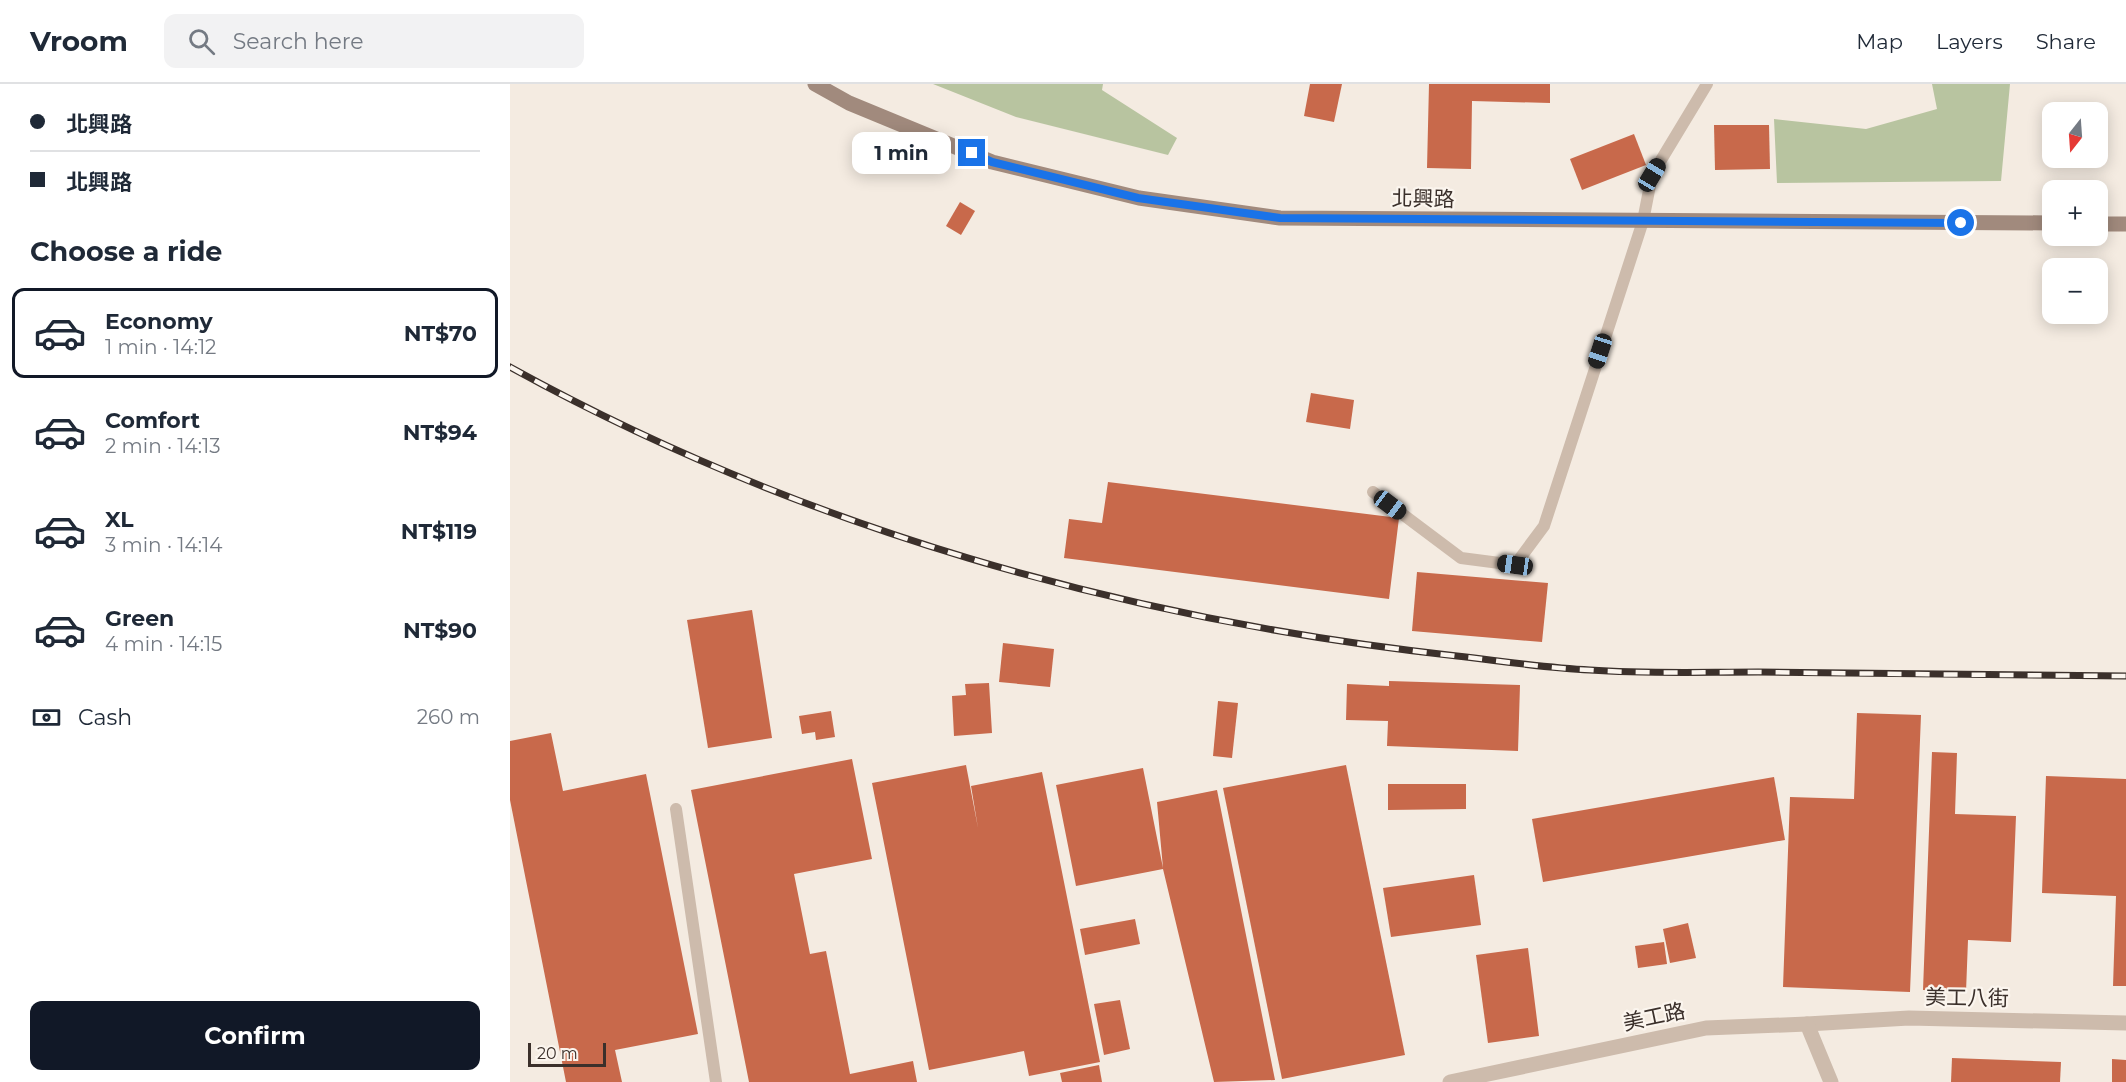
<!DOCTYPE html>
<html lang="en">
<head>
<meta charset="utf-8">
<style>
	body { margin:0; font-family:Montserrat,"Noto Sans TC",sans-serif; background:#f2f2f3; color:#1f2937; height:100vh; display:flex; flex-direction:column; font-size:22px; white-space:nowrap }
	* { box-sizing:border-box; margin:0 }
	p { font-size:20px; color:#747a83 }
	.icon { flex:none; width:33px; height:33px; fill:none; stroke:currentColor; stroke-width:2; stroke-linecap:round; stroke-linejoin:round }
	.map { position:relative; flex:1; overflow:hidden }
	.sheet { display:flex; flex-direction:column; background:#fff; width:510px }
	.sheet>* { flex:none }
	.guide { display:grid; align-content:center; height:132px; padding:0 30px; background:#fff }
	.needle { width:39px; rotate:197deg }
	.buttons { position:absolute; left:1532px; top:18px; display:grid; gap:12px }
	.buttons a { display:grid; place-items:center; width:66px; height:66px; border-radius:12px; background:#fff; box-shadow:0 3px 15px #0003; font-size:30px }
	.scale { position:absolute; left:18px; bottom:15px; width:78px; box-sizing:border-box; padding-left:6px; border:3px solid #3b302b; border-top:0; font-size:16px; line-height:21px; white-space:nowrap; color:#3b302b; -webkit-text-stroke:4px #fbf5ee; paint-order:stroke }
	.end { position:absolute; width:27px; height:27px; margin:-14px; border:8px solid #1a73e8; background:#fff; box-shadow:0 0 0 3px #fff }
	.from { border-radius:50% }
	.bubble { position:absolute; height:42px; border-radius:12px; background:#fff; box-shadow:0 3px 15px #0003; font-size:20px; font-weight:700; line-height:42px; text-align:center }
	.car { position:absolute; width:18px; height:36px; margin:-18px -9px; border-radius:8px; box-shadow:0 0 4px 2px #0007; background:linear-gradient(#222 24%,#8ab4d8 0 40%,#222 0 76%,#8ab4d8 0 86%,#222 0) }
	.guide b { display:flex; align-items:center; gap:21px; height:57px; font-size:22px }
	.guide b+b { border-top:2px solid #e0e1e3 }
	.guide i { width:15px; height:15px; background:#1f2937 }
	ul { padding:0; list-style:none }
	li { display:flex; align-items:center; gap:18px; height:90px; margin:0 12px 9px; padding:0 18px; border:3px solid transparent; border-radius:12px }
	li div { flex:1 }
	li b { display:block; font-size:22px }
	li em { font-style:normal; font-weight:700 }
	li.current { border-color:#111827 }
	li>.icon { width:54px; height:54px; stroke-width:1.5 }
	h2 { padding:0 30px; font-size:27px; line-height:72px }
	.pay { display:flex; align-items:center; gap:15px; height:66px; padding:0 30px; font-size:22px }
	.pay p { margin-inline-start:auto }
	.cta { display:flex; gap:12px; margin-top:auto; padding:12px 30px }
	.cta a { flex:1; height:69px; border-radius:12px; background:#111827; color:#fff; font-size:24px; font-weight:700; line-height:69px; text-align:center }
	header { display:flex; align-items:center; gap:36px; box-sizing:border-box; height:84px; padding:0 30px; background:#fff; border-bottom:2px solid #e0e1e3 }
	header strong { font-size:28px }
	nav { display:flex; gap:33px; margin-inline-start:auto; font-size:21px }
	.search { width:420px; height:54px; background:#f2f2f3; display:flex; align-items:center; gap:15px; box-sizing:border-box; padding:0 21px; border-radius:12px; color:#747a83; font-size:22px }
	main { display:flex; flex:1; min-height:0 }
	.map>svg:first-child { display:block }
</style>
</head>
<body>
<header>
<strong>Vroom</strong>
<div class="search"><svg class="icon" aria-label="search" viewBox="0 0 24 24"><circle cx="10" cy="10" r="6"/><path d="M15 15l6 6"/></svg>Search here</div>
<nav><a>Map</a><a>Layers</a><a>Share</a></nav>
</header>
<main>
<section class="sheet">
<div class="guide">
<b><i class="from"></i>北興路</b>
<b><i></i>北興路</b>
</div>
<h2>Choose a ride</h2>
<ul>
<li class="current"><svg class="icon" aria-label="car" viewBox="0 0 24 24"><path d="M5 17H2v-5l4-1 3-4h7l3 4 3 1v5h-3M9 17h6M6 11h13"/><circle cx="7" cy="17" r="2"/><circle cx="17" cy="17" r="2"/></svg><div><b>Economy</b><p>1 min · 14:12</p></div><em>NT$70</em></li>
<li><svg class="icon" aria-label="car" viewBox="0 0 24 24"><path d="M5 17H2v-5l4-1 3-4h7l3 4 3 1v5h-3M9 17h6M6 11h13"/><circle cx="7" cy="17" r="2"/><circle cx="17" cy="17" r="2"/></svg><div><b>Comfort</b><p>2 min · 14:13</p></div><em>NT$94</em></li>
<li><svg class="icon" aria-label="car" viewBox="0 0 24 24"><path d="M5 17H2v-5l4-1 3-4h7l3 4 3 1v5h-3M9 17h6M6 11h13"/><circle cx="7" cy="17" r="2"/><circle cx="17" cy="17" r="2"/></svg><div><b>XL</b><p>3 min · 14:14</p></div><em>NT$119</em></li>
<li><svg class="icon" aria-label="car" viewBox="0 0 24 24"><path d="M5 17H2v-5l4-1 3-4h7l3 4 3 1v5h-3M9 17h6M6 11h13"/><circle cx="7" cy="17" r="2"/><circle cx="17" cy="17" r="2"/></svg><div><b>Green</b><p>4 min · 14:15</p></div><em>NT$90</em></li>
</ul>
<div class="pay"><svg class="icon" aria-label="cash" viewBox="0 0 24 24"><path d="M3 7h18v10H3z"/><circle cx="12" cy="12" r="2"/></svg>Cash<p>260 m</p></div>
<div class="cta"><a>Confirm</a></div>
</section>
<div class="map">
<svg width="1616" height="998" viewBox="0 0 1616 998">
	<rect width="100%" height="100%" fill="#f4ebe1"/>
	<g fill="#b8c4a0">
		<path d="M 423,0 L 593,0 L 592,6 L 667,54 L 658,71 L 506,33 Z"/>
		<path d="M 1422,0 L 1500,0 L 1491,97 L 1267,99 L 1264,35 L 1356,45 L 1427,25 Z"/>
	</g>
	<g fill="#c8694b">
		<path d="M 800,0 L 832,0 L 824,38 L 794,32 Z"/>
		<path d="M 919,0 L 1040,0 L 1040,19 L 962,17 L 961,85 L 917,84 Z"/>
		<path d="M 1204,41 L 1259,41 L 1260,85 L 1205,86 Z"/>
		<path d="M 1124,50 L 1136,81 L 1072,106 L 1060,75 Z"/>
		<path d="M 450,118 L 465,127 L 451,151 L 436,142 Z"/>
		<path d="M 801,309 L 844,316 L 840,345 L 796,338 Z"/>
		<path d="M 598,398 L 889,434 L 879,515 L 554,474 L 559,435 L 592,439 Z"/>
		<path d="M 907,488 L 1038,499 L 1032,558 L 902,547 Z"/>
		<path d="M 242,526 L 262,654 L 198,664 L 177,536 Z"/>
		<path d="M 493,559 L 544,565 L 540,603 L 489,598 Z"/>
		<path d="M 879,597 L 1010,601 L 1008,667 L 877,662 L 878,637 L 836,636 L 837,600 L 879,602 Z"/>
		<path d="M 479,599 L 482,649 L 444,652 L 442,612 L 456,611 L 455,600 Z"/>
		<path d="M 708,617 L 728,619 L 722,674 L 703,672 Z"/>
		<path d="M 321,627 L 325,653 L 306,656 L 305,648 L 292,650 L 289,632 Z"/>
		<path d="M 1347,629 L 1411,631 L 1400,908 L 1273,903 L 1280,713 L 1344,715 Z"/>
		<path d="M 41,649 L 53,707 L 136,690 L 188,950 L 105,966 L 112,998 L 56,998 L 0,716 L 0,657 Z"/>
		<path d="M 1422,668 L 1447,669 L 1445,730 L 1506,732 L 1501,858 L 1458,856 L 1456,908 L 1413,906 Z"/>
		<path d="M 342,675 L 362,775 L 284,790 L 300,870 L 316,867 L 340,990 L 403,977 L 407,998 L 239,998 L 181,706 Z"/>
		<path d="M 456,681 L 468,744 L 461,702 L 532,688 L 590,978 L 519,992 L 514,967 L 419,986 L 362,699 Z"/>
		<path d="M 836,681 L 895,971 L 772,995 L 713,704 Z"/>
		<path d="M 633,684 L 653,784 L 647,718 L 707,706 L 765,996 L 704,998 L 653,785 L 566,802 L 546,701 Z"/>
		<path d="M 1536,692 L 1616,695 L 1616,902 L 1603,902 L 1606,812 L 1532,809 Z"/>
		<path d="M 1264,693 L 1275,756 L 1033,798 L 1022,735 Z"/>
		<path d="M 878,700 L 956,700 L 956,725 L 878,726 Z"/>
		<path d="M 964,791 L 971,841 L 881,853 L 873,804 Z"/>
		<path d="M 625,835 L 630,860 L 575,871 L 570,845 Z"/>
		<path d="M 1178,839 L 1186,874 L 1160,879 L 1153,845 Z"/>
		<path d="M 1154,858 L 1157,880 L 1128,884 L 1125,862 Z"/>
		<path d="M 1018,864 L 1029,952 L 978,959 L 966,871 Z"/>
		<path d="M 610,916 L 620,965 L 594,971 L 584,920 Z"/>
		<path d="M 1442,974 L 1551,978 L 1550,998 L 1441,998 Z"/>
		<path d="M 1602,975 L 1616,976 L 1616,998 L 1602,998 Z"/>
		<path d="M 589,981 L 592,998 L 552,998 L 550,989 Z"/>
	</g>
	<g fill="none" stroke-linecap="round" stroke-linejoin="round">
		<g stroke="#cdbbac" stroke-width="12">
			<path d="M 863,408 L 951,474 L 1005,481 L 1034,442 L 1133,137 L 1142,91 L 1197,0"/>
			<path d="M 166,725 L 206,998"/>
		</g>
		<g stroke="#cdbbac" stroke-width="15">
			<path d="M 1297,940 L 1399,934 L 1616,939"/>
			<path d="M 940,998 L 1196,944 L 1297,940 L 1321,998"/>
		</g>
		<g stroke="#a18a7d" stroke-width="15">
			<path d="M 305,0 L 339,19 L 482,78 L 629,114 L 770,134 L 1542,139"/>
			<path d="M 1587,140 L 1616,140"/>
		</g>
		<defs>
			<path id="rail" d="M 0,283 C 292,444 617,536 947,572 C 991,577 1036,584 1080,586 C 1136,590 1192,588 1248,588 C 1370,590 1493,591 1616,592"/>
		</defs>
		<use href="#rail" stroke="#3b302b" stroke-width="7"/>
		<use href="#rail" stroke="#fbf5ee" stroke-width="4.5" stroke-dasharray="14" stroke-linecap="butt"/>
	</g>
	<g fill="none" stroke-linecap="round" stroke-linejoin="round">
		<path stroke="#1a73e8" stroke-width="8" d="M 462,69 L 482,78 L 628,114 L 770,134 L 1451,139"/>
	</g>
	<g text-anchor="middle" stroke-width="4.5" stroke-linejoin="round" paint-order="stroke">
		<g font-size="21" fill="#3b302b" stroke="#fbf5ee">
			<text transform="translate(913 115) rotate(1)" y="7">北興路</text>
			<text transform="translate(1457 914) rotate(1)" y="7">美工八街</text>
			<text transform="translate(1144 933) rotate(-12)" y="7">美工路</text>
		</g>
	</g>
</svg>
<div class="buttons">
<a><svg class="needle" viewBox="-14 -14 28 28"><path d="M0-13l5 13h-10z" fill="#e53935"/><path d="M0 13l5-13h-10z" fill="#747a83"/></svg></a>
<a>+</a>
<a>−</a>
</div>
<div class="scale">20 m</div>
<i class="end from" style="left:1451px;top:139px"></i>
<i class="end" style="left:462px;top:69px"></i>
<div class="bubble" style="left:342px;top:48px;width:99px">1 min</div>
<i class="car" style="left:1142px;top:91px;rotate:31deg"></i>
<i class="car" style="left:1090px;top:267px;rotate:198deg"></i>
<i class="car" style="left:880px;top:421px;rotate:127deg"></i>
<i class="car" style="left:1005px;top:481px;rotate:278deg"></i>
</div>
</main>
</body>
</html>
